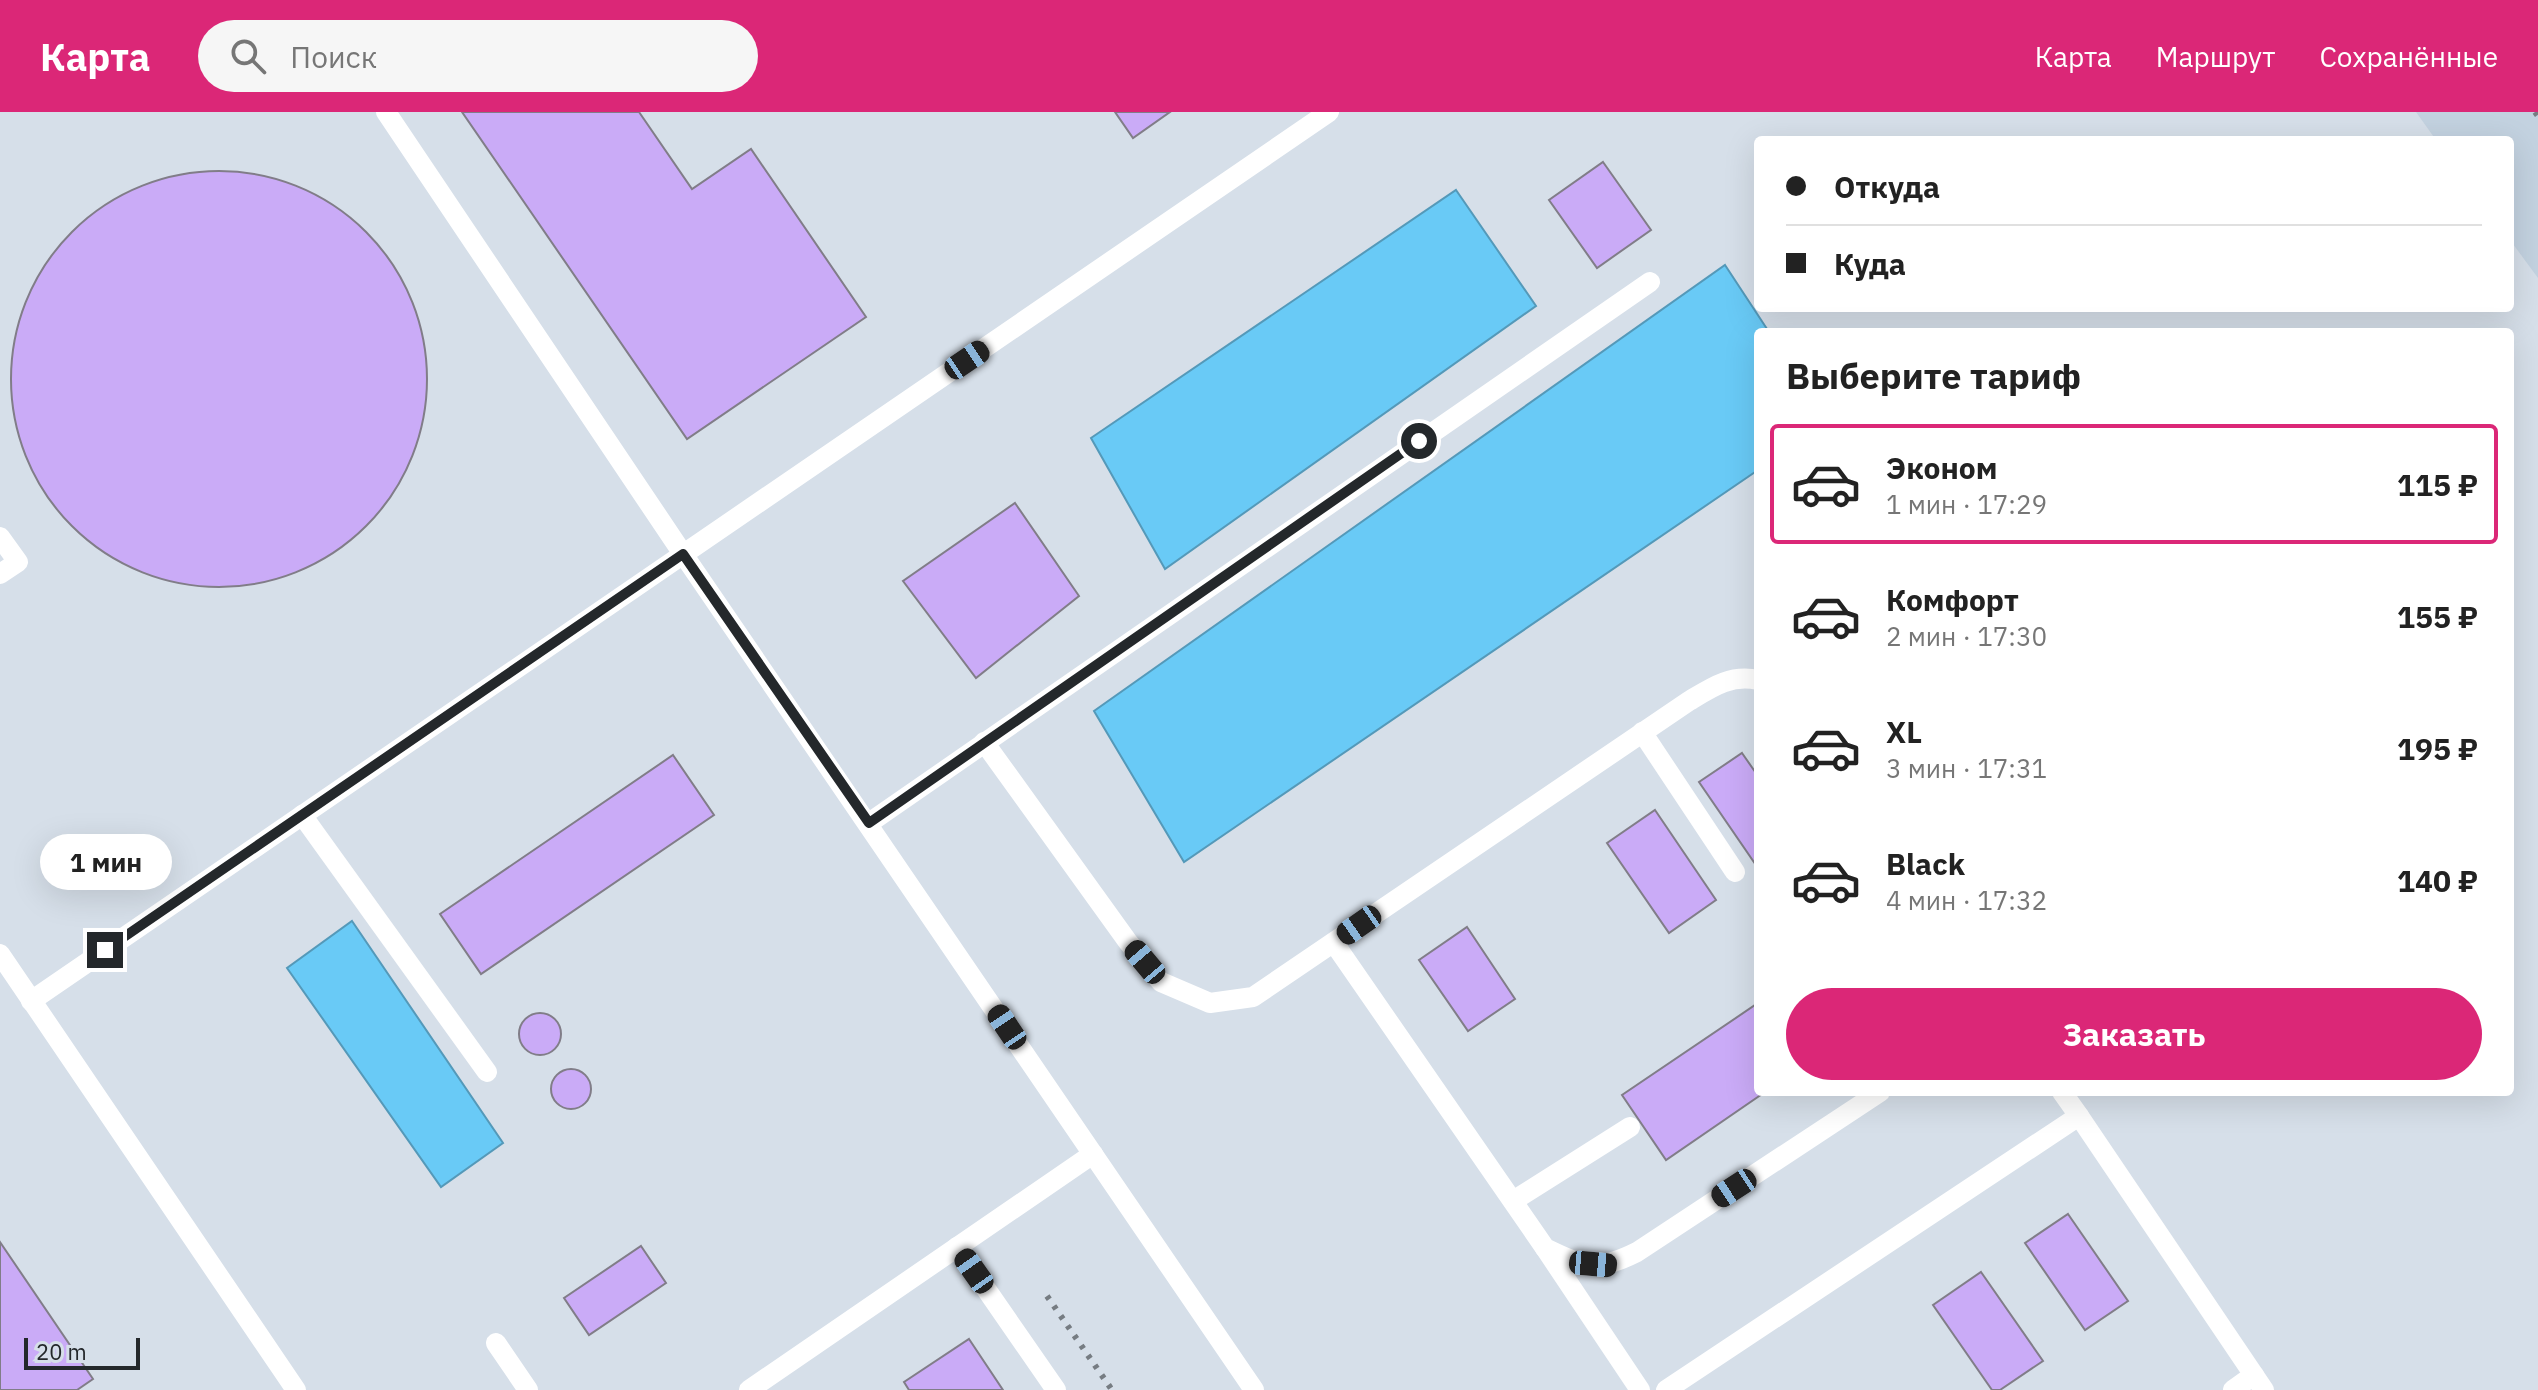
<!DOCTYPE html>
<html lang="ru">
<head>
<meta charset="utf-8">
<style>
	body { margin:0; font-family:"IBM Plex Sans",sans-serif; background:#f6f6f6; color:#222; height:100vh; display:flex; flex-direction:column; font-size:30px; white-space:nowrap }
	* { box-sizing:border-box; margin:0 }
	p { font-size:26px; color:#767676 }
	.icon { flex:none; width:44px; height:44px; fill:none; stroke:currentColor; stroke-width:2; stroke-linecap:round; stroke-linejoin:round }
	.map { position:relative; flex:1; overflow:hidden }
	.details { position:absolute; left:1754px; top:216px; width:760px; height:768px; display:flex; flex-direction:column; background:#fff; border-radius:8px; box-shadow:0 8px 32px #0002 }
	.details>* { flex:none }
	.banner { position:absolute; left:1754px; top:24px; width:760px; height:176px; border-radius:8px; box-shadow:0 8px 32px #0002; display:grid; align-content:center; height:176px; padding:0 32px; background:#fff }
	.scale { position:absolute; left:24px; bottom:20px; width:116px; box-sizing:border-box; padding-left:8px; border:4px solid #24282b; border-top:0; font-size:22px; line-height:28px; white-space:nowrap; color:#24282b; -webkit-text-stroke:6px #d6dfe9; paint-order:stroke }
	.end { position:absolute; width:36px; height:36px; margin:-18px; border:10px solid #24282b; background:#fff; box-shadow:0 0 0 4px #fff }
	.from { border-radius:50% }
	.bubble { position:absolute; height:56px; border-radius:28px; background:#fff; box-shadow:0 8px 32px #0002; font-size:26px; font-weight:800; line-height:56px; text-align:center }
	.car { position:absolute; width:24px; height:48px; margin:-24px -12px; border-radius:10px; box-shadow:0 0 6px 2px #0007; background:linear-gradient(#222 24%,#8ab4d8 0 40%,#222 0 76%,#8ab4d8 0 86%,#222 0) }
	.banner b { display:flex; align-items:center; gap:28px; height:76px; font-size:30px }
	.banner b+b { border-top:2px solid #e0e0e0 }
	.banner i { width:20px; height:20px; background:#222 }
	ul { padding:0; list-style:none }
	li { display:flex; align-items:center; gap:24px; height:120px; margin:0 16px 12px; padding:0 16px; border:4px solid transparent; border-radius:8px }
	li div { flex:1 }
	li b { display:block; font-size:30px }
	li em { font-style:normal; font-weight:800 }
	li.active { border-color:#db2777 }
	li>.icon { width:72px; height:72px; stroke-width:1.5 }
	h2 { padding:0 32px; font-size:36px; line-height:96px }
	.button { display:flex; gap:16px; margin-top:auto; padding:16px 32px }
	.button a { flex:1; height:92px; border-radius:48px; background:#db2777; color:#fff; font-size:32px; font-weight:800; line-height:92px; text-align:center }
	header { display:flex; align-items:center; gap:48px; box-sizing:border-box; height:112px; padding:0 40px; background:#db2777; color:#fff }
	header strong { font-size:38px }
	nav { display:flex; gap:44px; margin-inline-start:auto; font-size:28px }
	.search { width:560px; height:72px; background:#f6f6f6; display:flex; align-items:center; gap:20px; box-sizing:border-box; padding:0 28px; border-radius:44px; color:#767676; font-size:30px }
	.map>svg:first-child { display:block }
</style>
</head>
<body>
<header>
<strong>Карта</strong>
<div class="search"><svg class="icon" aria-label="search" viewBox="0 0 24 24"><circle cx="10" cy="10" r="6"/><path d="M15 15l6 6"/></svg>Поиск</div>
<nav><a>Карта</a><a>Маршрут</a><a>Сохранённые</a></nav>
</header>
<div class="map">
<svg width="2538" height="1278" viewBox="0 0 2538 1278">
	<rect width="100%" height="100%" fill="#d6dfe9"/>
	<path fill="#c3d2e0" d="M 2416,0 L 2538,0 L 2538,166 L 2510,128 L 2510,28 L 2436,28 Z"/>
	<g fill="#69caf6" stroke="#5499b9" stroke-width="2">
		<path d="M 1456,78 L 1536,194 L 1165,457 L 1091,326 Z"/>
		<path d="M 1725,153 L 1769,220 L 1758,220 L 1758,358 L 1184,750 L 1094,599 Z"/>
		<path d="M 352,809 L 503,1031 L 441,1075 L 287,856 Z"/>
	</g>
	<g fill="#caabf7" stroke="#817d88" stroke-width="2">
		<path d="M 462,0 L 639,0 L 692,77 L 751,37 L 866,205 L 687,327 Z"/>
		<path d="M 1115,0 L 1170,0 L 1133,26 Z"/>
		<path d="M 1603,50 L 1651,118 L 1597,156 L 1549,88 Z"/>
		<circle cx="219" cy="267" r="208"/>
		<path d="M 1015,391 L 1079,484 L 976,566 L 903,469 Z"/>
		<path d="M 1742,641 L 1758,664 L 1758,756 L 1699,670 Z"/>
		<path d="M 673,643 L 714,703 L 481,862 L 440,802 Z"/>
		<path d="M 1655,698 L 1716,788 L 1669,821 L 1607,731 Z"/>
		<path d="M 1467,815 L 1515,887 L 1468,919 L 1419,848 Z"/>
		<path d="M 1758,891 L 1758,980 L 1765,980 L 1666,1048 L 1622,983 Z"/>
		<circle cx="540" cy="922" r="21"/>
		<circle cx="571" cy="977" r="20"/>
		<path d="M 2068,1102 L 2128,1189 L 2085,1218 L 2025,1131 Z"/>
		<path d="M 0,1130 L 93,1267 L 77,1278 L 0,1278 Z"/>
		<path d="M 641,1134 L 666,1171 L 589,1223 L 564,1186 Z"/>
		<path d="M 1981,1160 L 2043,1249 L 2000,1278 L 1992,1278 L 1933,1193 Z"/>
		<path d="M 969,1227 L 1003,1278 L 909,1278 L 904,1270 Z"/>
	</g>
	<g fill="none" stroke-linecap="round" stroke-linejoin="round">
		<g stroke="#fff" stroke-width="20">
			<path d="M 386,0 L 683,442 L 1254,1278"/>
			<path d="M 0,425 L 18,450 L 0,462"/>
			<path d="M 1642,620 L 1735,760"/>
			<path d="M 984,630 L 1128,830 L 1161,870 L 1210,891 L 1253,885 L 1689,589 C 1712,575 1731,562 1758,568"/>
			<path d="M 302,703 L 487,960"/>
			<path d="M 869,711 L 1650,170"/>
			<path d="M 1334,831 L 1545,1136 C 1584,1155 1597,1160 1637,1140 L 1880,980"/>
			<path d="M 0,842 L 296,1278"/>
			<path d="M 31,889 L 1329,0"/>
			<path d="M 2079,1004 L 2264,1278"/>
			<path d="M 1513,1089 L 1630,1015"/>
			<path d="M 957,1135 L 1056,1278"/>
			<path d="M 1545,1136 L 1640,1278"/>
			<path d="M 496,1231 L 528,1278"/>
			<path d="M 749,1278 L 1093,1042"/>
			<path d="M 1666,1278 L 2079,1004 L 2062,980"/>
			<path d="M 2233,1278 L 2254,1263"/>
		</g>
		<g stroke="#767c82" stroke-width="6" stroke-dasharray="4 8" stroke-linecap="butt">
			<path d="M 2535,0 L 2538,4"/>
			<path d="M 1047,1184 L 1112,1278"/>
		</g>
	</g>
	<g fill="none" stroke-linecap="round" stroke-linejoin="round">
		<path stroke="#24282b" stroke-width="10" d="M 105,838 L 683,442 L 869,711 L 1419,329"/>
	</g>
</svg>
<div class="scale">20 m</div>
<i class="end from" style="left:1419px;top:329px"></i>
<i class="end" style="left:105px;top:838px"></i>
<div class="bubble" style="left:40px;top:722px;width:132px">1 мин</div>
<i class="car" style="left:967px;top:248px;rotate:56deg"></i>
<i class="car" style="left:1359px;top:813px;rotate:235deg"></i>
<i class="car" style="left:1145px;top:850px;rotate:320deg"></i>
<i class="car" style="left:1007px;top:915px;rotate:326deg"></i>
<i class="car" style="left:1734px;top:1076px;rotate:237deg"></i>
<i class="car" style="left:1593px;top:1152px;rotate:95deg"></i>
<i class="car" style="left:974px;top:1159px;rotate:325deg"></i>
<div class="banner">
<b><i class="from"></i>Откуда</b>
<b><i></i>Куда</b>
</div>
<section class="details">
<h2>Выберите тариф</h2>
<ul>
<li class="active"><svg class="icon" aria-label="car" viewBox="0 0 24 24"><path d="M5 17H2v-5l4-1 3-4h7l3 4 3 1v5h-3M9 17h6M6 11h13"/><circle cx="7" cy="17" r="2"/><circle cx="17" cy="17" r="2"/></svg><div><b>Эконом</b><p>1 мин · 17:29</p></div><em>115 ₽</em></li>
<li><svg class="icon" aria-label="car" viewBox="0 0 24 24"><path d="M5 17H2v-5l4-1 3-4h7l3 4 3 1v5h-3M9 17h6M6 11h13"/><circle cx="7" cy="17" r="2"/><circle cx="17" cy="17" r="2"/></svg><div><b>Комфорт</b><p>2 мин · 17:30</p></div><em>155 ₽</em></li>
<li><svg class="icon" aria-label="car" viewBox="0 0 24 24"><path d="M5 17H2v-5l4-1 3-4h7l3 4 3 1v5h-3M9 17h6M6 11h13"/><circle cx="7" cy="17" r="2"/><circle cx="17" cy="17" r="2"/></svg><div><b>XL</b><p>3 мин · 17:31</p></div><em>195 ₽</em></li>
<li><svg class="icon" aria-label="car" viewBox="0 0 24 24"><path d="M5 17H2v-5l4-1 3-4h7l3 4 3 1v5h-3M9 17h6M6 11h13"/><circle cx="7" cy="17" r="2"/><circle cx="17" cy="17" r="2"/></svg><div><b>Black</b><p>4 мин · 17:32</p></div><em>140 ₽</em></li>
</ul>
<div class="button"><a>Заказать</a></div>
</section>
</div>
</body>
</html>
